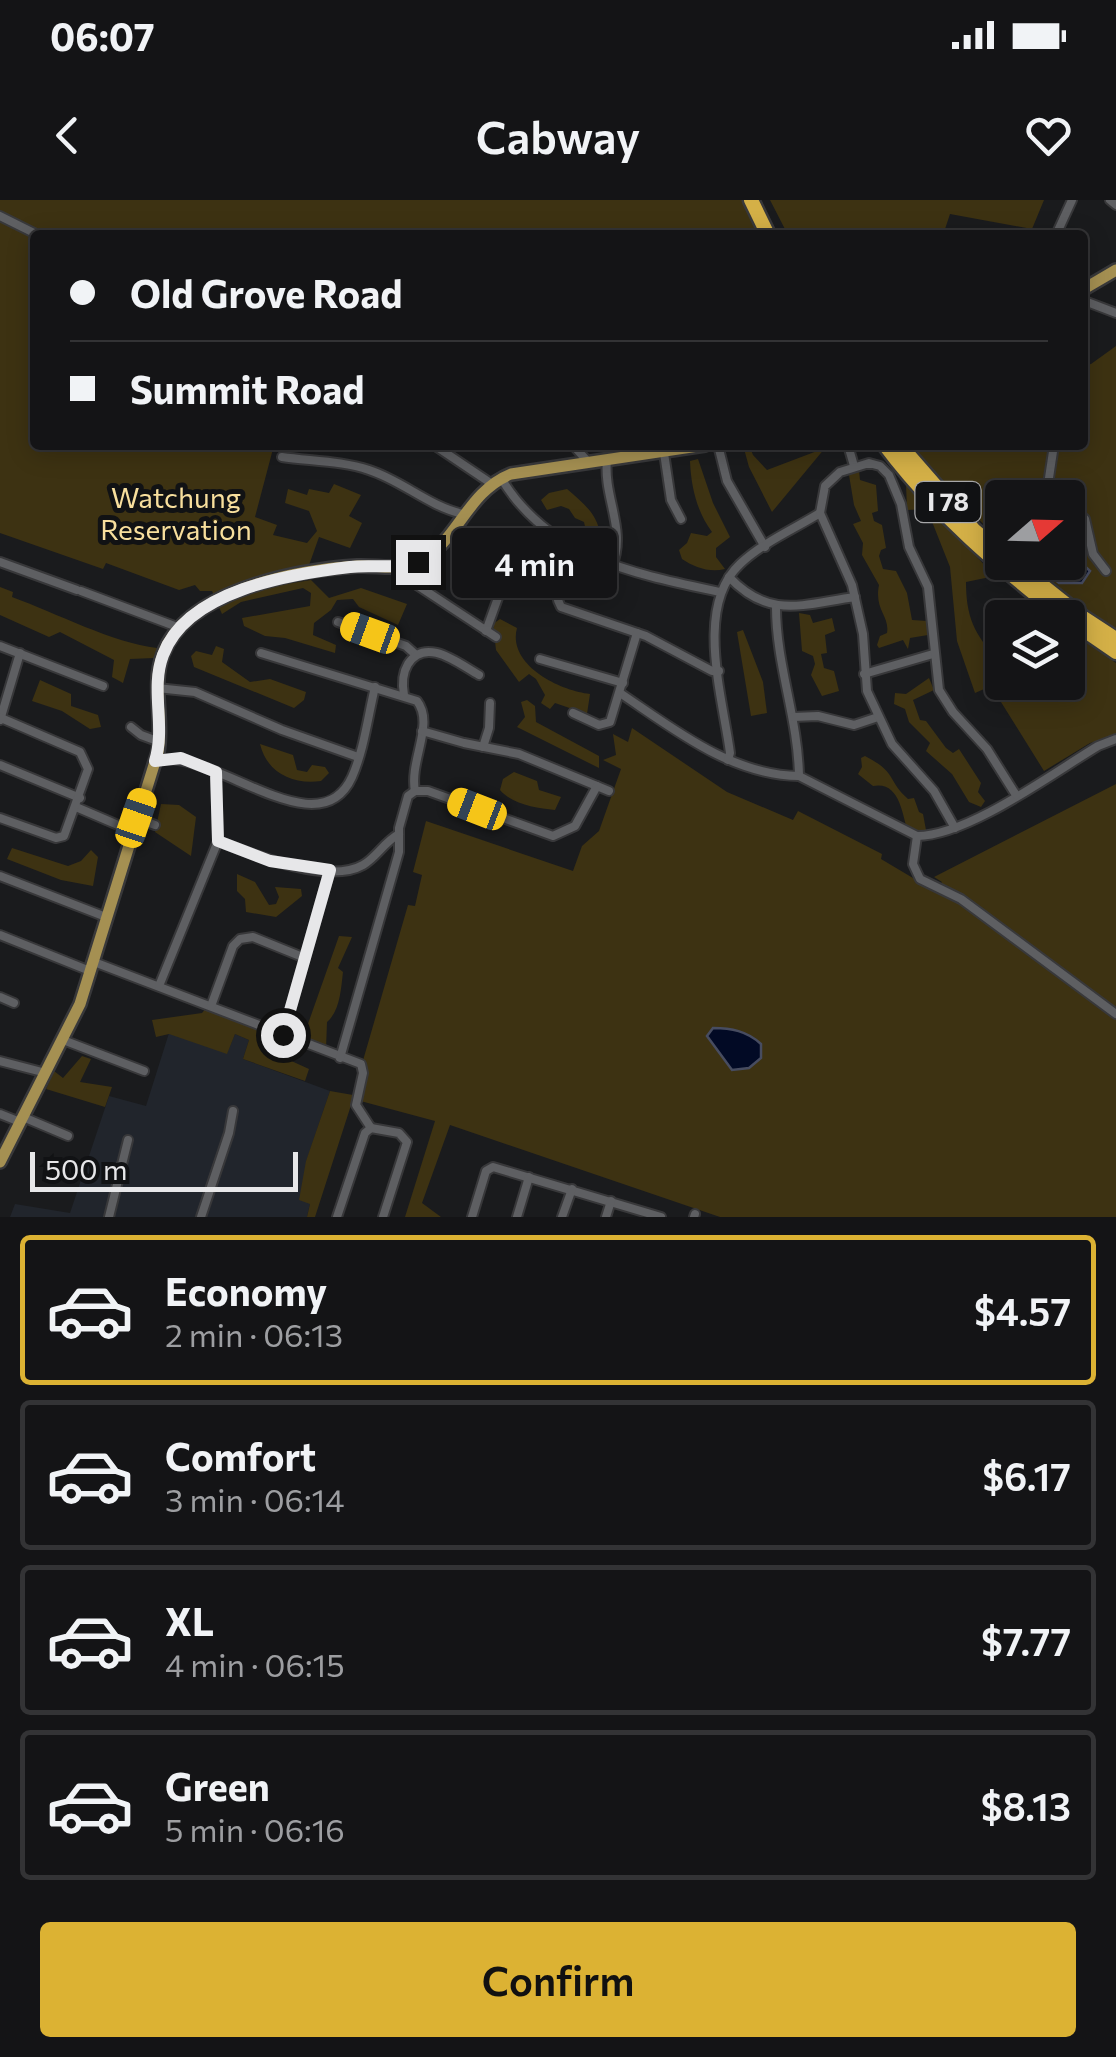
<!DOCTYPE html>
<html lang="en">
<head>
<meta charset="utf-8">
<style>
	body { margin:0; font-family:Commissioner,sans-serif; background:#1d1d1f; color:#f1f3f6; height:100vh; display:flex; flex-direction:column; font-size:38px; white-space:nowrap }
	* { box-sizing:border-box; margin:0 }
	p { font-size:32px; color:#9d9ea1 }
	.icon { flex:none; width:55px; height:55px; fill:none; stroke:currentColor; stroke-width:2; stroke-linecap:round; stroke-linejoin:round }
	.map { position:relative; height:1017px; overflow:hidden }
	.panel { display:flex; flex-direction:column; background:#141416; flex:1 }
	.panel>* { flex:none }
	.guide { position:absolute; left:30px; top:30px; width:1058px; height:220px; border-radius:10px; box-shadow:0 5px 25px #0003,0 0 0 2px #333335; display:grid; align-content:center; height:220px; padding:0 40px; background:#141416 }
	.needle { width:65px; rotate:70deg }
	.controls { position:absolute; left:985px; top:280px; display:grid; gap:20px }
	.controls a { display:grid; place-items:center; width:100px; height:100px; border-radius:10px; background:#141416; box-shadow:0 5px 25px #0003,0 0 0 2px #333335; font-size:50px }
	.scale { position:absolute; left:30px; bottom:25px; width:268px; box-sizing:border-box; padding-left:10px; border:5px solid #e7e7e9; border-top:0; font-size:28px; line-height:35px; white-space:nowrap; color:#e7e7e9; -webkit-text-stroke:8px #111214; paint-order:stroke }
	.end { position:absolute; width:45px; height:45px; margin:-22px; border:12px solid #e7e7e9; background:#111; box-shadow:0 0 0 5px #111 }
	.from { border-radius:50% }
	.bubble { position:absolute; height:70px; border-radius:10px; background:#141416; box-shadow:0 5px 25px #0003,0 0 0 2px #333335; font-size:32px; font-weight:600; line-height:70px; text-align:center }
	.car { position:absolute; width:30px; height:60px; margin:-30px -15px; border-radius:12px; box-shadow:0 0 8px 2px #0007; background:linear-gradient(#f5c518 24%,#345 0 40%,#f5c518 0 76%,#345 0 86%,#f5c518 0) }
	.guide b { display:flex; align-items:center; gap:35px; height:95px; font-size:38px }
	.guide b+b { border-top:2px solid #333335 }
	.guide i { width:25px; height:25px; background:#f1f3f6 }
	ul { padding:18px 0 0; list-style:none }
	li { display:flex; align-items:center; gap:30px; height:150px; margin:0 20px 15px; padding:0 20px; border:5px solid #333335; border-radius:10px }
	li div { flex:1 }
	li b { display:block; font-size:38px }
	li em { font-style:normal; font-weight:600 }
	li.active { border-color:#dcb233 }
	li>.icon { width:90px; height:90px; stroke-width:1.5 }
	.button { display:flex; gap:20px; margin-top:auto; padding:20px 40px }
	.button a { flex:1; height:115px; border-radius:10px; background:#dcb233; color:#111; font-size:40px; font-weight:600; line-height:115px; text-align:center }
	.status { display:flex; justify-content:space-between; align-items:center; height:70px; padding:0 50px; background:#141416; direction:ltr }
	.status svg { height:28px; fill:currentColor }
	header { display:flex; justify-content:space-between; align-items:center; height:130px; padding:0 40px; background:#141416; font-size:45px; font-weight:600 }
	.map>svg:first-child { display:block }
</style>
</head>
<body>
<div class="status"><b>06:07</b><svg viewBox="0 0 49 12"><path d="M0 12V9h3v3zM5 12V6h3v6zM10 12V3h3v9zM15 12V0h3v12zM26 1h20v11H26zM47 4h2v5h-2z"/></svg></div>
<header><svg class="icon" aria-label="back" viewBox="0 0 24 24"><path d="M15 5l-7 7 7 7"/></svg>Cabway<svg class="icon" aria-label="heart" viewBox="0 0 24 24"><path d="M12 20l-8-8c-3-5 5-10 8-4 3-6 11-1 8 4z"/></svg></header>
<div class="map">
<svg width="1116" height="1017" viewBox="0 0 1116 1017">
	<rect width="100%" height="100%" fill="#1a1b1d"/>
	<path fill="#21252c" d="M 169,833 L 227,853 L 235,834 L 249,840 L 243,859 L 330,891 L 306,962 L 310,1004 L 307,1017 L 10,1017 L 15,1004 L 70,1013 L 109,896 L 146,906 Z"/>
	<g fill="#3d3212">
		<path d="M 0,0 L 742,0 L 759,35 L 35,35 L 35,245 L 274,245 L 255,317 L 277,325 L 273,335 L 307,343 L 317,331 L 309,311 L 285,303 L 288,289 L 307,295 L 309,289 L 329,293 L 334,284 L 361,295 L 349,316 L 362,323 L 350,348 L 319,337 L 308,368 L 258,377 L 214,395 L 212,391 L 200,391 L 195,385 L 179,390 L 106,363 L 103,369 L 0,333 Z"/>
		<path d="M 770,0 L 1044,0 L 1032,29 L 950,14 L 943,35 L 788,35 Z"/>
		<path d="M 1116,146 L 1116,432 L 1024,363 L 1068,362 L 1068,298 L 1002,298 L 1002,343 L 947,287 L 912,245 L 1082,245 L 1083,166 L 1091,164 Z"/>
		<path d="M 743,245 L 749,245 L 753,255 L 767,270 L 825,248 L 772,312 L 749,267 Z"/>
		<path d="M 698,259 L 713,303 L 730,337 L 716,348 L 716,357 L 725,369 C 709,373 694,367 682,359 L 679,350 L 687,343 L 691,333 L 707,336 L 712,332 C 697,312 691,287 690,261 Z"/>
		<path d="M 859,270 L 860,280 L 876,285 L 878,311 L 872,313 L 874,321 L 882,325 L 886,348 L 881,350 L 879,356 L 883,369 L 896,371 L 907,393 L 912,420 L 927,421 L 928,435 L 910,438 L 908,449 L 903,440 L 879,448 L 877,445 L 880,436 L 887,433 C 890,416 874,410 879,385 L 862,355 L 863,343 L 853,324 L 861,321 L 854,305 L 849,275 Z"/>
		<path d="M 906,283 L 995,376 L 966,382 C 966,416 974,435 998,459 L 1002,456 L 1002,482 L 1068,482 L 1068,430 L 1116,463 L 1116,535 L 1090,543 L 1044,571 L 991,486 L 975,493 L 957,441 L 950,367 L 927,309 L 907,310 Z"/>
		<path d="M 567,289 C 582,302 598,314 600,335 L 587,335 L 584,322 L 575,318 L 569,309 L 561,306 L 547,310 L 541,300 L 549,293 Z"/>
		<path d="M 311,380 L 329,398 L 361,388 L 407,404 L 398,425 L 359,407 L 353,399 L 337,400 L 331,410 L 314,423 L 313,435 L 336,445 L 335,453 L 285,438 L 265,436 L 244,426 L 242,418 L 310,406 L 311,393 L 303,388 L 241,402 L 222,414 L 218,405 L 249,390 Z"/>
		<path d="M 0,387 L 13,392 L 12,397 C 56,413 113,443 157,448 L 154,458 L 130,459 L 123,483 L 112,477 L 114,460 L 60,432 L 49,437 L 0,415 Z"/>
		<path d="M 799,413 L 810,415 L 813,423 L 832,418 L 835,431 L 825,435 L 827,453 L 821,454 L 824,468 L 834,471 L 839,491 L 822,496 L 811,475 L 815,464 L 813,456 L 802,451 Z"/>
		<path d="M 500,419 L 517,428 C 507,465 560,491 590,494 L 587,514 L 555,503 L 550,509 L 541,503 L 545,495 L 536,479 L 529,474 L 519,482 L 496,450 L 493,424 Z"/>
		<path d="M 743,430 L 763,482 L 767,513 L 751,516 L 737,432 Z"/>
		<path d="M 216,446 L 224,449 L 222,462 L 250,482 L 270,479 L 306,492 L 304,500 L 294,508 L 194,467 L 191,456 L 196,451 L 212,455 Z"/>
		<path d="M 929,478 L 934,490 L 913,500 L 920,520 L 926,521 L 946,548 L 953,553 L 959,549 L 981,583 L 978,592 L 985,601 L 981,607 L 969,602 L 952,574 L 926,551 L 930,543 L 909,522 L 905,509 L 894,504 L 895,493 L 906,494 Z"/>
		<path d="M 40,480 L 71,494 L 71,506 L 98,515 L 101,527 L 90,529 L 62,511 L 32,501 Z"/>
		<path d="M 527,500 L 535,506 L 536,522 L 599,556 L 599,568 L 517,527 L 525,517 L 521,502 Z"/>
		<path d="M 632,528 L 727,592 L 793,620 L 798,611 L 882,654 L 881,659 L 918,681 L 940,685 L 942,682 L 934,677 L 1116,584 L 1116,811 L 1081,791 L 1116,818 L 1116,1017 L 720,1017 L 450,925 L 422,1003 L 441,1017 L 405,1017 L 435,921 L 353,899 L 315,1017 L 307,1017 L 310,1004 L 299,1000 L 306,961 L 330,891 L 353,895 L 408,705 L 415,706 L 422,675 L 413,672 L 426,621 L 573,671 L 582,646 L 599,631 L 621,569 L 603,560 L 616,555 L 613,534 L 628,542 Z"/>
		<path d="M 260,544 L 293,555 L 297,570 L 307,572 L 312,565 L 325,567 L 329,573 L 321,581 C 293,585 267,573 260,544 Z"/>
		<path d="M 865,556 C 898,573 886,579 908,599 L 914,598 L 919,612 L 923,614 L 926,630 L 908,632 C 902,614 900,581 873,586 L 858,574 L 862,567 L 861,558 Z"/>
		<path d="M 514,572 L 537,581 L 539,590 L 561,597 L 555,610 C 536,608 513,605 500,590 L 503,579 Z"/>
		<path d="M 161,604 L 179,605 L 196,617 L 191,656 L 155,632 Z"/>
		<path d="M 12,648 L 68,666 L 81,661 L 91,650 L 98,657 L 93,686 L 61,680 L 7,659 Z"/>
		<path d="M 237,674 L 255,682 L 269,705 L 276,704 L 279,697 L 275,687 L 301,689 L 302,696 L 276,717 L 246,712 L 245,699 L 237,691 Z"/>
		<path d="M 339,736 L 352,737 L 338,768 L 343,772 C 341,789 340,811 327,822 L 326,849 L 303,838 Z"/>
		<path d="M 207,807 L 281,837 L 276,854 L 309,869 L 305,881 L 243,859 L 249,840 L 235,834 L 227,854 L 169,834 L 156,837 L 152,820 L 202,813 Z"/>
		<path d="M 82,856 L 91,859 L 80,882 L 112,887 L 105,907 L 46,889 L 54,871 L 63,878 Z"/>
	</g>
	<g fill="#020a25" stroke="#474c60" stroke-width="2.5">
		<path d="M 1071,336 L 1077,345 L 1077,359 L 1090,371 L 1082,383 L 1059,383 L 1034,363 L 1068,362 L 1068,337 Z"/>
		<path d="M 713,828 C 731,828 747,831 761,844 L 761,858 L 749,868 L 732,870 L 707,836 Z"/>
	</g>
	<g fill="none" stroke-linecap="round" stroke-linejoin="round">
		<defs>
			<g id="minor">
				<path d="M 1110,0 L 1116,5"/>
				<path d="M 0,16 L 38,35"/>
				<path d="M 1056,35 L 1072,0"/>
				<path d="M 1082,100 L 1116,113"/>
				<path d="M 434,245 L 492,284"/>
				<path d="M 573,245 L 589,263"/>
				<path d="M 718,245 L 727,281 L 765,347"/>
				<path d="M 848,245 L 854,266"/>
				<path d="M 1054,245 L 1047,291 L 1057,298"/>
				<path d="M 664,253 L 671,300 L 681,319"/>
				<path d="M 282,257 C 310,261 343,261 369,270 C 403,281 428,306 463,314"/>
				<path d="M 607,260 C 603,297 627,330 612,366"/>
				<path d="M 501,278 C 549,358 635,374 720,392"/>
				<path d="M 1068,304 L 1085,319 L 1093,354 L 1106,371"/>
				<path d="M 568,345 C 558,361 551,390 561,407 L 646,436 L 712,471 L 719,471"/>
				<path d="M 0,362 L 77,390"/>
				<path d="M 391,368 L 496,437"/>
				<path d="M 729,377 C 770,420 803,404 855,397"/>
				<path d="M 81,391 L 180,428"/>
				<path d="M 776,407 C 776,464 798,518 799,576"/>
				<path d="M 338,422 L 406,446 L 416,455"/>
				<path d="M 486,431 L 508,370"/>
				<path d="M 0,446 L 103,486"/>
				<path d="M 261,453 L 417,501 C 435,524 409,561 415,591"/>
				<path d="M 540,459 L 623,483"/>
				<path d="M 864,474 L 933,454"/>
				<path d="M 157,488 L 195,492 L 282,530 L 358,557"/>
				<path d="M 620,493 C 675,530 731,575 799,576 L 917,636 C 968,636 1053,573 1098,546 L 1116,539"/>
				<path d="M 404,495 C 402,484 402,474 408,464 C 426,436 459,464 479,475"/>
				<path d="M 573,513 L 599,525 L 610,522 L 637,433"/>
				<path d="M 793,517 L 818,516 L 854,525 L 878,517"/>
				<path d="M 0,520 L 20,453"/>
				<path d="M 131,527 L 141,535 L 160,542"/>
				<path d="M 422,531 L 464,543 L 519,554 L 609,591"/>
				<path d="M 483,547 L 489,528 L 490,503"/>
				<path d="M 728,560 L 730,553 C 723,498 694,407 740,364 C 762,343 794,329 820,313"/>
				<path d="M 155,561 C 211,545 318,652 352,577 C 364,550 368,516 375,487"/>
				<path d="M 0,565 L 80,598"/>
				<path d="M 76,607 L 132,631"/>
				<path d="M 0,618 L 56,638 L 64,636 L 88,569 L 80,552 L 1,518"/>
				<path d="M 136,618 L 155,625"/>
				<path d="M 955,628 L 934,591 L 892,544 L 867,491 L 863,434 L 852,385 L 820,313 L 825,286 L 840,272 L 869,263 L 880,266 L 889,275 L 901,304 L 909,347 L 928,387 L 939,490 L 953,512 L 987,549 L 1016,595"/>
				<path d="M 917,636 L 913,664 L 920,679 L 961,699 L 1116,814"/>
				<path d="M 218,641 C 252,654 328,685 363,665 C 377,657 384,642 399,634"/>
				<path d="M 0,676 L 106,717"/>
				<path d="M 0,735 L 90,771"/>
				<path d="M 94,762 L 361,864 L 363,873 L 356,905 L 371,928"/>
				<path d="M 159,786 L 218,641 L 216,572"/>
				<path d="M 0,797 L 14,803"/>
				<path d="M 211,806 L 233,746 L 240,739 L 253,737 L 305,758"/>
				<path d="M 283,835 L 330,670"/>
				<path d="M 63,840 L 144,871"/>
				<path d="M 340,858 L 399,652 L 399,628 L 408,596 L 415,591 L 428,591 L 553,636 L 575,626 L 597,586"/>
				<path d="M 0,861 L 46,873"/>
				<path d="M 0,914 L 20,922"/>
				<path d="M 23,917 L 68,936"/>
				<path d="M 371,928 L 399,933 L 407,942 L 383,1017"/>
				<path d="M 109,1017 L 128,940"/>
				<path d="M 201,1017 L 229,933 L 233,911"/>
				<path d="M 337,1017 L 365,933 L 371,928"/>
				<path d="M 472,1017 L 486,971 L 493,967 L 661,1017"/>
				<path d="M 517,1017 L 529,977"/>
				<path d="M 562,1017 L 572,989"/>
				<path d="M 606,1017 L 611,1001"/>
				<path d="M 694,1017 L 695,1014"/>
			</g>
			<g id="major">
				<path d="M 1082,90 L 1116,70"/>
				<path d="M 0,962 L 80,804 L 158,552 C 164,519 151,486 163,454 C 187,390 298,370 357,366 C 378,365 398,371 418,362 C 457,344 466,292 511,274 L 705,245"/>
			</g>
			<g id="highway">
				<path d="M 751,0 L 768,35"/>
				<path d="M 885,245 C 936,313 999,366 1065,418"/>
				<path d="M 900,245 L 974,330 L 1002,354"/>
				<path d="M 1013,362 L 1082,417 L 1116,439"/>
				<path d="M 1068,419 L 1116,452"/>
			</g>
		</defs>
		<use href="#minor" stroke="#38383a" stroke-width="12"/>
		<use href="#major" stroke="#38383a" stroke-width="16"/>
		<use href="#highway" stroke="#38383a" stroke-width="19"/>
		<use href="#minor" stroke="#5e5f62" stroke-width="8"/>
		<use href="#major" stroke="#a59052" stroke-width="11"/>
		<use href="#highway" stroke="#d4b047" stroke-width="14"/>
	</g>
	<g fill="none" stroke-linecap="round" stroke-linejoin="round">
		<path stroke="#e7e7e9" stroke-width="12" d="M 283,835 L 330,670 L 270,661 L 218,641 L 216,572 L 181,558 L 155,561 C 166,526 150,489 163,455 C 187,390 290,374 350,367 C 373,364 396,370 418,362"/>
	</g>
	<g text-anchor="middle" stroke-width="10" stroke-linejoin="round" paint-order="stroke">
		<rect fill="#111214" stroke="#a7a7a9" stroke-width="2.5" x="915.5" y="282" width="65" height="40" rx="8"/>
		<g font-size="25" font-weight="bold" fill="#e7e7e9">
			<text x="948" y="311">I 78</text>
		</g>
		<g font-size="28" fill="#f8df9d" stroke="#111214">
			<text x="176" y="308">Watchung<tspan x="176" dy="32">Reservation</tspan></text>
		</g>
	</g>
</svg>
<div class="controls">
<a><svg class="needle" viewBox="-14 -14 28 28"><path d="M0-13l5 13h-10z" fill="#e53935"/><path d="M0 13l5-13h-10z" fill="#9d9ea1"/></svg></a>
<a><svg class="icon" aria-label="layers" viewBox="0 0 24 24"><path d="M12 4l9 5-9 5-9-5zM3 14l9 5 9-5"/></svg></a>
</div>
<div class="scale">500 m</div>
<i class="end from" style="left:283px;top:835px"></i>
<i class="end" style="left:418px;top:362px"></i>
<div class="bubble" style="left:452px;top:328px;width:165px">4 min</div>
<i class="car" style="left:370px;top:433px;rotate:290deg"></i>
<i class="car" style="left:477px;top:609px;rotate:291deg"></i>
<i class="car" style="left:136px;top:618px;rotate:19deg"></i>
<div class="guide">
<b><i class="from"></i>Old Grove Road</b>
<b><i></i>Summit Road</b>
</div>
</div>
<section class="panel">
<ul>
<li class="active"><svg class="icon" aria-label="car" viewBox="0 0 24 24"><path d="M5 17H2v-5l4-1 3-4h7l3 4 3 1v5h-3M9 17h6M6 11h13"/><circle cx="7" cy="17" r="2"/><circle cx="17" cy="17" r="2"/></svg><div><b>Economy</b><p>2 min · 06:13</p></div><em>$4.57</em></li>
<li><svg class="icon" aria-label="car" viewBox="0 0 24 24"><path d="M5 17H2v-5l4-1 3-4h7l3 4 3 1v5h-3M9 17h6M6 11h13"/><circle cx="7" cy="17" r="2"/><circle cx="17" cy="17" r="2"/></svg><div><b>Comfort</b><p>3 min · 06:14</p></div><em>$6.17</em></li>
<li><svg class="icon" aria-label="car" viewBox="0 0 24 24"><path d="M5 17H2v-5l4-1 3-4h7l3 4 3 1v5h-3M9 17h6M6 11h13"/><circle cx="7" cy="17" r="2"/><circle cx="17" cy="17" r="2"/></svg><div><b>XL</b><p>4 min · 06:15</p></div><em>$7.77</em></li>
<li><svg class="icon" aria-label="car" viewBox="0 0 24 24"><path d="M5 17H2v-5l4-1 3-4h7l3 4 3 1v5h-3M9 17h6M6 11h13"/><circle cx="7" cy="17" r="2"/><circle cx="17" cy="17" r="2"/></svg><div><b>Green</b><p>5 min · 06:16</p></div><em>$8.13</em></li>
</ul>
<div class="button"><a>Confirm</a></div>
</section>
</body>
</html>
